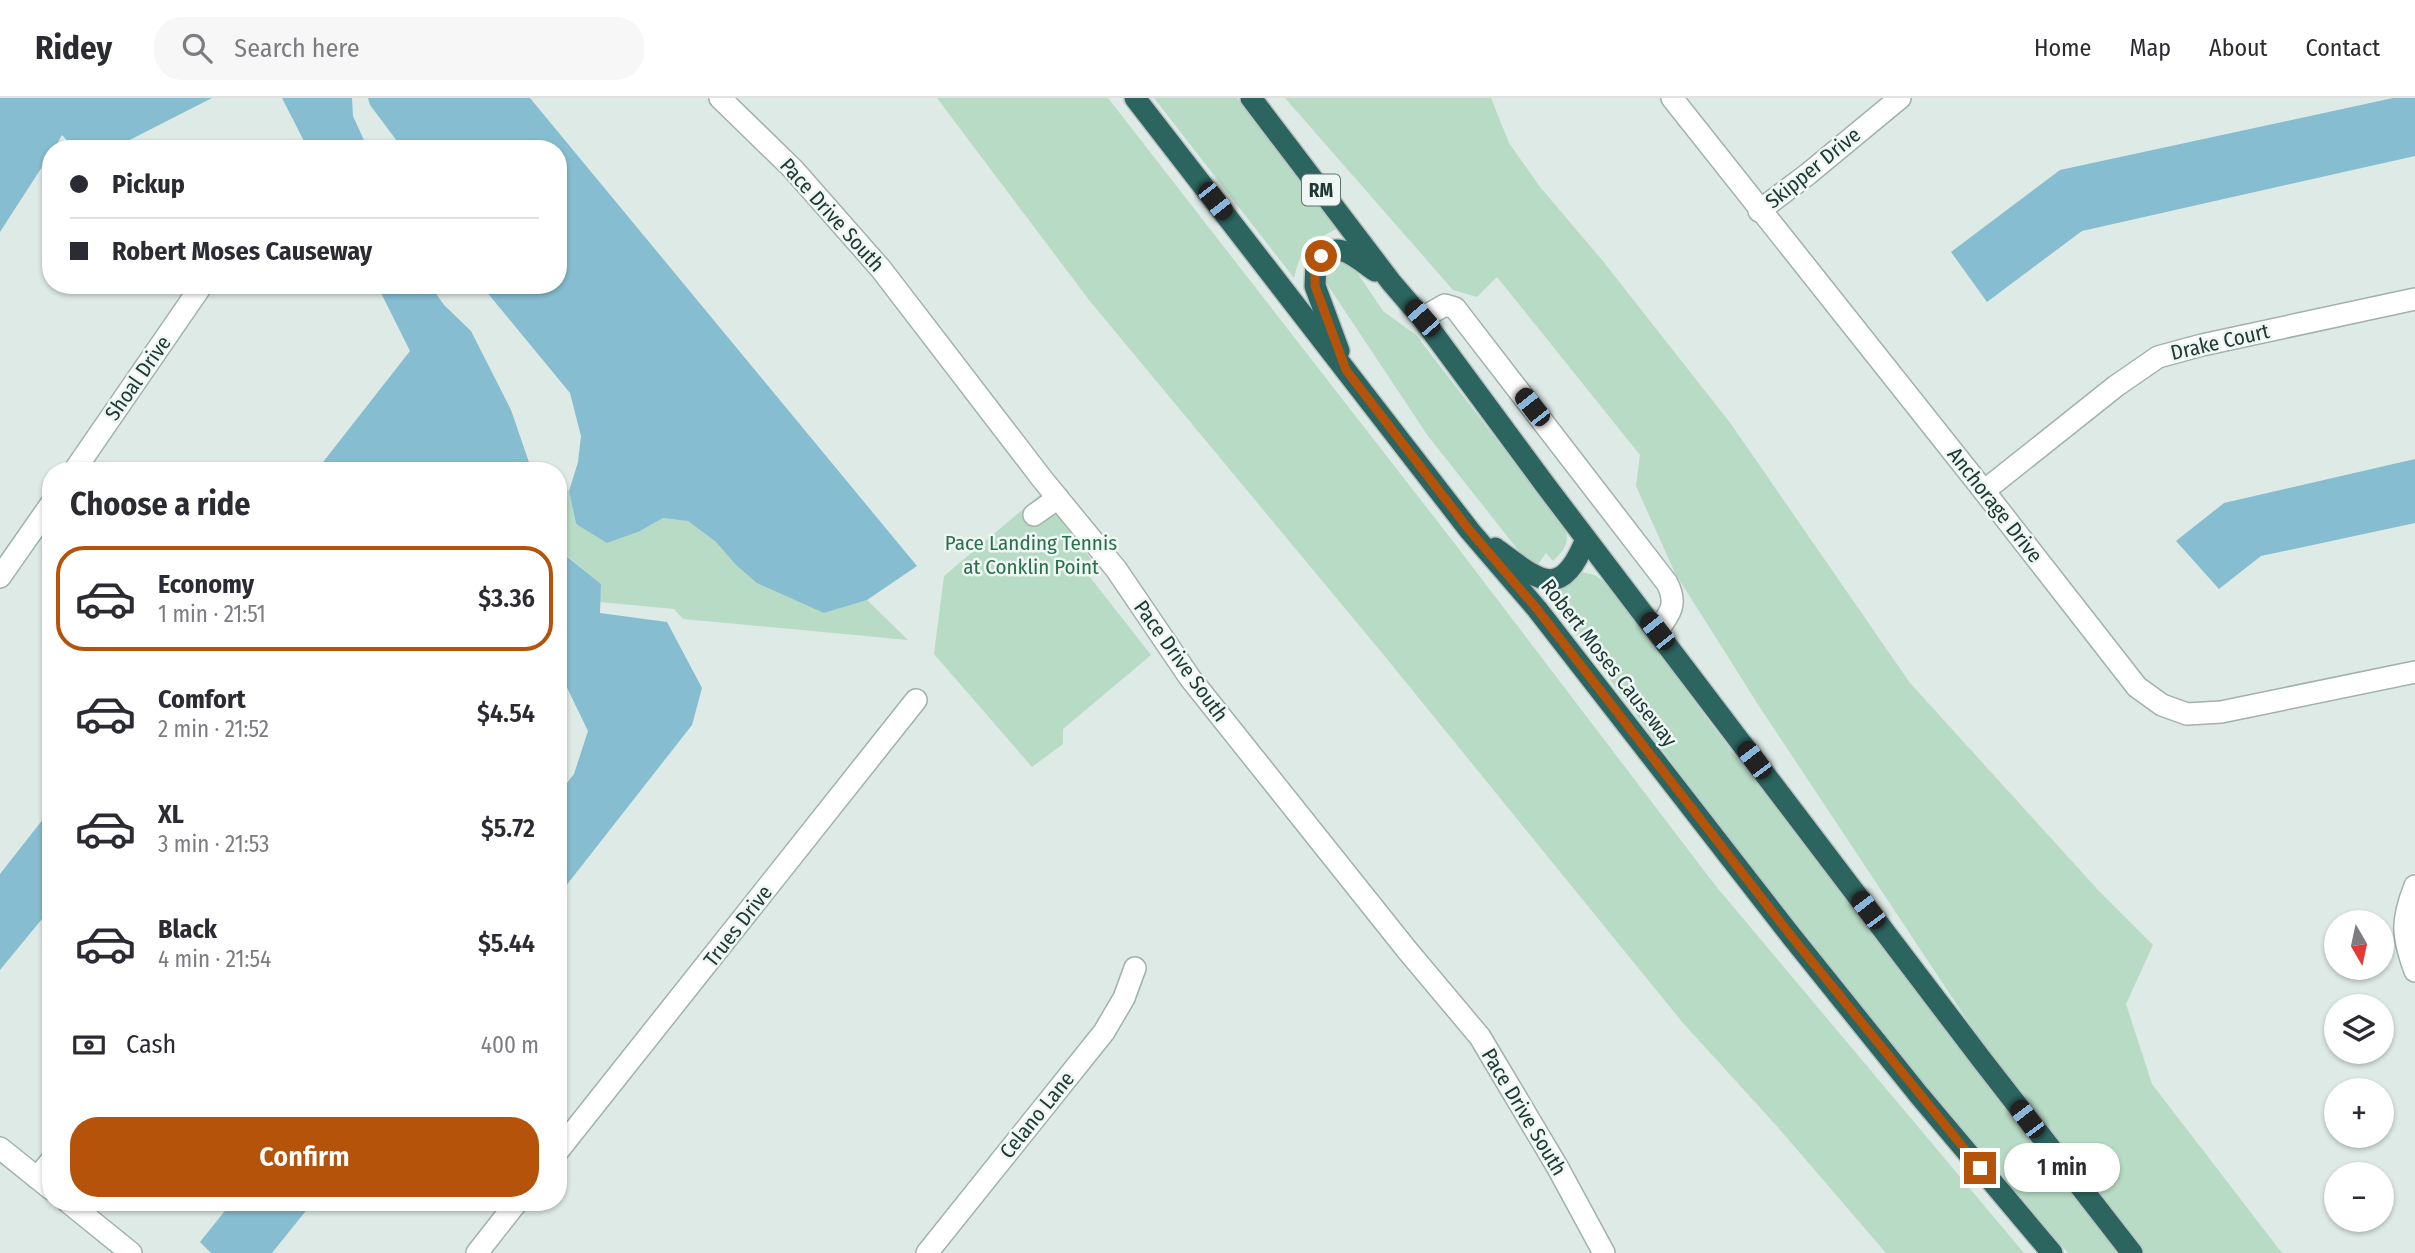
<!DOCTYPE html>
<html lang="en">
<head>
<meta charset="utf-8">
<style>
	body { margin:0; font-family:"Fira Sans Condensed",sans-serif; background:#f7f7f7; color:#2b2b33; height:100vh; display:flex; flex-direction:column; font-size:26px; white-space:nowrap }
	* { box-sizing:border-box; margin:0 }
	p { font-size:23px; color:#7c7c81 }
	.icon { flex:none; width:38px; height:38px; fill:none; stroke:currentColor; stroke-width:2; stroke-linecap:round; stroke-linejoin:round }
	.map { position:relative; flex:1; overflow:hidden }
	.details { position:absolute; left:42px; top:364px; width:525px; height:749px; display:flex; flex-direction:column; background:#fff; border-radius:28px; box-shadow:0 2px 5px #0004 }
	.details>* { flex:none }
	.top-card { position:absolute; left:42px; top:42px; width:525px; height:154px; border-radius:28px; box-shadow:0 2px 5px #0004; display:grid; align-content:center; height:154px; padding:0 28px; background:#fff }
	.needle { width:46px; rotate:171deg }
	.tools { position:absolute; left:2324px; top:812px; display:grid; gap:14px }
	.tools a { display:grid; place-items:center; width:70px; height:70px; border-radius:50%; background:#fff; box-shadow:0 2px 5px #0004; font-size:35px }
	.end { position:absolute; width:32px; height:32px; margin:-16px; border:9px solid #b45309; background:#fff; box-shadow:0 0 0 4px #fff }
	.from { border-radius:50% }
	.bubble { position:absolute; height:49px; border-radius:24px; background:#fff; box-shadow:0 2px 5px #0004; font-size:23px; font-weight:600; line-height:49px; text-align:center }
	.car { position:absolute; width:21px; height:42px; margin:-21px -10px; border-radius:9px; box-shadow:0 0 5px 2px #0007; background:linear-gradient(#222 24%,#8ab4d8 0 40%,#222 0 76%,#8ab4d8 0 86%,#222 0) }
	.top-card b { display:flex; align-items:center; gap:24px; height:66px; font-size:26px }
	.top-card b+b { border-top:2px solid #e1e1e2 }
	.top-card i { width:18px; height:18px; background:#2b2b33 }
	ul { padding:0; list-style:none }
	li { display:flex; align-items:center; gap:21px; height:105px; margin:0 14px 10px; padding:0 14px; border:4px solid transparent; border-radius:28px }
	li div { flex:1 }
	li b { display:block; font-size:26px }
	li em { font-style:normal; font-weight:600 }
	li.active { border-color:#b45309 }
	li>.icon { width:63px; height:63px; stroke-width:1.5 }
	h2 { padding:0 28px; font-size:32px; line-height:84px }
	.pay { display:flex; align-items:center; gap:18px; height:77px; padding:0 28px; font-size:26px }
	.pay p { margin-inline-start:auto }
	.action { display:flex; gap:14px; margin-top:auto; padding:14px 28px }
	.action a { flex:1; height:80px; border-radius:28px; background:#b45309; color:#fff; font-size:28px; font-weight:600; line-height:80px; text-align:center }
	header { display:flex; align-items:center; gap:42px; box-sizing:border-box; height:98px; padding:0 35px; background:#fff; border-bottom:2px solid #e1e1e2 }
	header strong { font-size:33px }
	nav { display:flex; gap:38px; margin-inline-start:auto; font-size:24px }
	.search { width:490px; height:63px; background:#f7f7f7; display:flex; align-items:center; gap:18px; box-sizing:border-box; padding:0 24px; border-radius:28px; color:#7c7c81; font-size:26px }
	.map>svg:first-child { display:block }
</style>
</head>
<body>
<header>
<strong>Ridey</strong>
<div class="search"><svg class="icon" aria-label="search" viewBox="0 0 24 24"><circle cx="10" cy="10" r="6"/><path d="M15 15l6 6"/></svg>Search here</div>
<nav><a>Home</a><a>Map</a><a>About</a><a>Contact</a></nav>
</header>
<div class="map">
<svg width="2415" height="1155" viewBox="0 0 2415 1155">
	<rect width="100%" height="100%" fill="#deeae6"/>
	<g fill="#b7dbc4">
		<path d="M 937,0 L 1108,0 L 1455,446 L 1715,787 L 2024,1155 L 1886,1155 L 1775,1026 L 1683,925 L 1387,561 L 1089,202 Z"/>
		<path d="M 1154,0 L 1237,0 L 1338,130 C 1309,145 1302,147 1294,180 Z"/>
		<path d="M 1285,0 L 1491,0 L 1509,45 L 1540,89 L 1602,162 L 1731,326 L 1910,585 L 2098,792 L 2153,847 L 2126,906 L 2152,986 L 2282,1155 L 2144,1155 L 2136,1145 L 1981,943 L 1759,608 L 1675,475 L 1636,388 L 1640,357 L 1497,179 L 1477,199 L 1453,192 Z"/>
		<path d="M 1348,161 L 1383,213 L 1416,237 L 1565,430 C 1570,446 1564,452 1553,463 L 1546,455 L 1536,469 L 1530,467 L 1428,338 L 1325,183 L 1326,164 Z"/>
		<path d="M 558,388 L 569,393 L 576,427 L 640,433 L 663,420 L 688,423 L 716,444 L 735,466 L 824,515 L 867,502 L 908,542 L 683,521 L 674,511 L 600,504 L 601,486 L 565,456 L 558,440 Z"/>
		<path d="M 1041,396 L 1091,461 L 1082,469 L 1151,557 L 1063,631 L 1063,646 L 1032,669 L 934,556 L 944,478 Z"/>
		<path d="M 1581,474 L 1595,477 L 1612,490 L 1708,622 L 2118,1155 L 2068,1155 L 1889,948 L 1722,732 L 1559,513 L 1555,499 L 1560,491 Z"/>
	</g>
	<g fill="#86bdd0">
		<path d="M 0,0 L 212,0 L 112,51 L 75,51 L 62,37 L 54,51 L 51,51 L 51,55 L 0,134 Z"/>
		<path d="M 282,0 L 352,0 L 353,18 L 368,51 L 308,51 Z"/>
		<path d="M 368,0 L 530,0 L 917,468 L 867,502 L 824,515 L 757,485 L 735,466 L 716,444 L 688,423 L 663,420 L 640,433 L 607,445 L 576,426 L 569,393 L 578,364 L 581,338 L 570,295 L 481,187 L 558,187 L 558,51 L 403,51 L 370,7 Z"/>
		<path d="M 2393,0 L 2415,0 L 2415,58 L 2082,133 L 1987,204 L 1951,154 L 2060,72 Z"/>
		<path d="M 377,187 L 430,187 L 444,207 L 471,233 L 511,312 L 532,373 L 463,373 L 411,364 L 404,373 L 316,373 L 410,253 Z"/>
		<path d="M 2415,361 L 2415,425 L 2261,458 L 2219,491 L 2176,443 L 2224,405 Z"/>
		<path d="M 558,440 L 565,457 L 601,486 L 600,515 L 667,524 L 702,590 L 692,627 L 558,798 L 558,696 L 574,676 L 588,633 L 558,571 Z"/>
		<path d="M 51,711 L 51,810 L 0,872 L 0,776 Z"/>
		<path d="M 232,1104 L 313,1104 L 272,1155 L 211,1155 L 200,1144 Z"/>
	</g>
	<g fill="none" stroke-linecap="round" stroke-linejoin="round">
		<defs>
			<g id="minor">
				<path d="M 720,0 L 793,71 L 881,171 L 1043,382 L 1116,471 L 1190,580 L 1407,852 L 1480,939 L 1558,1070 L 1604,1155"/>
				<path d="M 1672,0 L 1984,393 L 2137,589 L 2162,607 L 2187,616 L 2221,614 L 2415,574"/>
				<path d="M 1759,113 L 1808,76 L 1900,0"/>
				<path d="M 1422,220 L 1445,207 L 1455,210 L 1667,485 C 1678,506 1670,516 1657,533"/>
				<path d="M 74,373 L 202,187"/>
				<path d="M 1984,393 L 2116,288 L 2158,259 L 2202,247 L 2415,201"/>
				<path d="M 1034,417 L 1058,400"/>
				<path d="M 0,479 L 51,406"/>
				<path d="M 2415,788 C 2401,823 2402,838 2415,873"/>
				<path d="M 0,1050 L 51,1091"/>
				<path d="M 558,1053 L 916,602"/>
				<path d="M 37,1080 L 51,1063"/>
				<path d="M 68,1104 L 131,1155"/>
				<path d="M 477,1155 L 517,1104"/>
				<path d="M 927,1155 L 1104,934 L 1124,900 L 1135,870"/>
			</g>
			<g id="highway">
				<path d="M 1135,0 L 1470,433 L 1537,511 L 1792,839 L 1919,997 L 2052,1155"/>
				<path d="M 1251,0 L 1391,184 L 1422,220 L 1546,388 L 1982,962 L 2132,1155"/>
				<path d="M 1339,253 L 1315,188 L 1316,164 C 1337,139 1355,159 1375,173"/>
				<path d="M 1495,450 C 1538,481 1560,506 1586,441"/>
			</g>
		</defs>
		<use href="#minor" stroke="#a1b1ad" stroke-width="24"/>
		<use href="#highway" stroke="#bcc4c2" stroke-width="24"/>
		<path stroke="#7fada3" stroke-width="3.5" stroke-dasharray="3.5 5" stroke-linecap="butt" d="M 2013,1078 L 2035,1062"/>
		<use href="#minor" stroke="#fff" stroke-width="21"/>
		<use href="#highway" stroke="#2c655f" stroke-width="21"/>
	</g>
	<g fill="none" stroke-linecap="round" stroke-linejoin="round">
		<path stroke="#b45309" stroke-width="9" d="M 1321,158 L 1315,170 L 1315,188 L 1346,272 L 1470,433 L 1537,511 L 1792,839 L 1980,1070"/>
	</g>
	<g text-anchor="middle" stroke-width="5" stroke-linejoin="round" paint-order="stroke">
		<rect fill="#eef7f3" stroke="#5e726e" stroke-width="2" x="1302" y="76.5" width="38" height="31" rx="5"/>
		<g font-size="19" font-weight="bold" fill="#203935">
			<text x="1321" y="99">RM</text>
		</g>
		<g font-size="21" fill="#203935" stroke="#eef7f3">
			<text transform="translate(1813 70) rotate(-39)" y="7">Skipper Drive</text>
			<text transform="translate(832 117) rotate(48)" y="7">Pace Drive South</text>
			<text transform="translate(2220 244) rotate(-13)" y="7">Drake Court</text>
			<text transform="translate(138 280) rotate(-55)" y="7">Shoal Drive</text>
			<text transform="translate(1995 407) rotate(52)" y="7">Anchorage Drive</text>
			<text transform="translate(1181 563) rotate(54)" y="7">Pace Drive South</text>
			<text transform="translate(1609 565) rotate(52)" y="7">Robert Moses Causeway</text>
			<text transform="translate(738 828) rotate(-52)" y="7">Trues Drive</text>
			<text transform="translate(1524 1014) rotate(59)" y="7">Pace Drive South</text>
			<text transform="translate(1037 1017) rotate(-51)" y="7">Celano Lane</text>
		</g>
		<g font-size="21" fill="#2a704c" stroke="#eef7f3">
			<text x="1031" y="452">Pace Landing Tennis<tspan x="1031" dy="24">at Conklin Point</tspan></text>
		</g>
	</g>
</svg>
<div class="tools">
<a><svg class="needle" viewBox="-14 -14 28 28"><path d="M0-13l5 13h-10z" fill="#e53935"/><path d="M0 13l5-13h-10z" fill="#7c7c81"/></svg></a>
<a><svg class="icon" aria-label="layers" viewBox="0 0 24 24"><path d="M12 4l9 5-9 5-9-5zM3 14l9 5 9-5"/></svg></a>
<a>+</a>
<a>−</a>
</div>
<i class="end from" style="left:1321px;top:158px"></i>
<i class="end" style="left:1980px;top:1070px"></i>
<div class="bubble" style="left:2004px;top:1045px;width:116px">1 min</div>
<i class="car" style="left:1215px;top:103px;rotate:142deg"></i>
<i class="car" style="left:1422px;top:220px;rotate:319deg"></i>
<i class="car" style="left:1532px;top:309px;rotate:322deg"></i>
<i class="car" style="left:1657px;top:533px;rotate:322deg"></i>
<i class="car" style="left:1754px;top:662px;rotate:323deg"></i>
<i class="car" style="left:1868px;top:812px;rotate:323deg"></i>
<i class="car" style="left:2027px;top:1021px;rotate:323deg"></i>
<div class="top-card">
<b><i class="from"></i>Pickup</b>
<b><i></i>Robert Moses Causeway</b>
</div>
<section class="details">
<h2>Choose a ride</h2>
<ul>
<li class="active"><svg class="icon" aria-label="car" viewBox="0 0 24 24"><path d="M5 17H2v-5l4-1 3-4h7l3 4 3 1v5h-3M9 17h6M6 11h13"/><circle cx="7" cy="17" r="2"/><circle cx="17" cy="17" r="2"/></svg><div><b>Economy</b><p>1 min · 21:51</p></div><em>$3.36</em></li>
<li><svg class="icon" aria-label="car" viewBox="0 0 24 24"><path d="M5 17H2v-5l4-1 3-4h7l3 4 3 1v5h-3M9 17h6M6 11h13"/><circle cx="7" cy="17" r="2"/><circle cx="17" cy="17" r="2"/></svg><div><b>Comfort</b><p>2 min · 21:52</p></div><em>$4.54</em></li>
<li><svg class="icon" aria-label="car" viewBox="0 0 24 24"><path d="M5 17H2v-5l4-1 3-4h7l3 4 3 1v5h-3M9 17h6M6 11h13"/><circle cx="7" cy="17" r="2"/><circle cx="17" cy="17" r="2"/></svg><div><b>XL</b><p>3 min · 21:53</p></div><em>$5.72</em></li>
<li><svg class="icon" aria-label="car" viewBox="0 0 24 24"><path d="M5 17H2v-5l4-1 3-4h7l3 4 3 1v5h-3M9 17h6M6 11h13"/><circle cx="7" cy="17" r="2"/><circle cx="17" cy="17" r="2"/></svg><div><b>Black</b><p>4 min · 21:54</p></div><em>$5.44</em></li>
</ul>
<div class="pay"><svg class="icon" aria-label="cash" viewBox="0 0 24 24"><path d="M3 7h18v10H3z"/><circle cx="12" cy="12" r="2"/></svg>Cash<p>400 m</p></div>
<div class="action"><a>Confirm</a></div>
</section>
</div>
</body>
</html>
